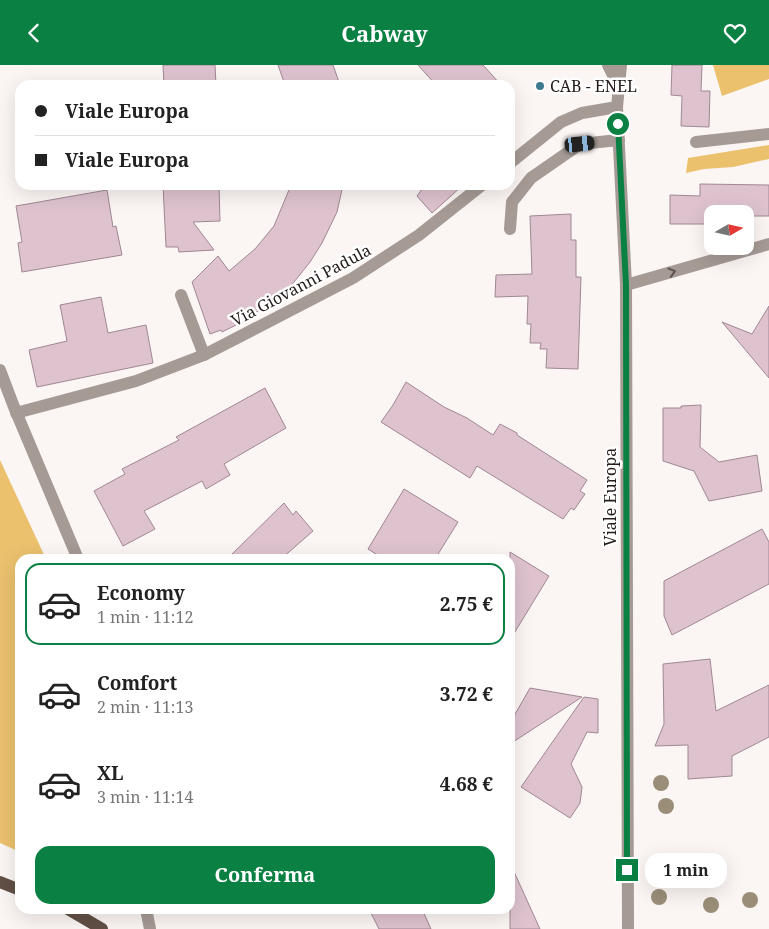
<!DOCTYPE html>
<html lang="it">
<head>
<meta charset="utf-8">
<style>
	body { margin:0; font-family:"Noto Serif",serif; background:#f2f2f2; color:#222; height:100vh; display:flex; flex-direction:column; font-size:19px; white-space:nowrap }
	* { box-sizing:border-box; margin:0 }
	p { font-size:16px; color:#767676 }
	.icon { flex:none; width:28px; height:28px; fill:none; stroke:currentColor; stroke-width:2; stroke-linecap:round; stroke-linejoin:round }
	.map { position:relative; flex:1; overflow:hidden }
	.drawer { position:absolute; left:15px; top:489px; width:500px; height:360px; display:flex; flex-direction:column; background:#fff; border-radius:15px; box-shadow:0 5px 20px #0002 }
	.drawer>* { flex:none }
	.hud { position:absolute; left:15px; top:15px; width:500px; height:110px; border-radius:15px; box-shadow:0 5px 20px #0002; display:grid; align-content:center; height:110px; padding:0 20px; background:#fff }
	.needle { width:32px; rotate:81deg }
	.buttons { position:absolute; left:704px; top:140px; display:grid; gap:10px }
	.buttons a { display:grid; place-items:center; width:50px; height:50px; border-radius:10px; background:#fff; box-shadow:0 5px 20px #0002; font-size:25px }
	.end { position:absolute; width:22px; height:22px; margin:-11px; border:6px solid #0b8043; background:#fff; box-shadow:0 0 0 2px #fff }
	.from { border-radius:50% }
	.bubble { position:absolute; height:35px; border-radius:15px; background:#fff; box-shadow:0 5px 20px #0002; font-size:16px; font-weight:700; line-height:35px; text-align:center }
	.car { position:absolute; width:15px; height:30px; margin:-15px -8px; border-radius:6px; box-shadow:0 0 4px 1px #0007; background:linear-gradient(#222 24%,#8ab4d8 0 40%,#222 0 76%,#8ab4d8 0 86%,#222 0) }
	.hud b { display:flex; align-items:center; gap:18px; height:48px; font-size:19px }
	.hud b+b { border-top:1px solid #e0e0e0 }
	.hud i { width:12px; height:12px; background:#222 }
	ul { padding:9px 0 0; list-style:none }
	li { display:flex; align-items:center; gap:15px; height:82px; margin:0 10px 8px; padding:0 10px; border:2px solid transparent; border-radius:15px }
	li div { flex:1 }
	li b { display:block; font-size:19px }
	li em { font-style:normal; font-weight:700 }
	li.selected { border-color:#0b8043 }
	li>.icon { width:45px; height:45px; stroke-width:1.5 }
	.cta { display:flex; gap:10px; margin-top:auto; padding:10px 20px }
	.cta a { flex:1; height:58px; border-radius:15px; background:#0b8043; color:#fff; font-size:20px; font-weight:700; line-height:58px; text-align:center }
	header { display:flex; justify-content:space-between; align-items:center; height:65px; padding:0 20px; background:#0b8043; color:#fff; font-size:22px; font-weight:700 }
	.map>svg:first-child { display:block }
</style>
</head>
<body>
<header><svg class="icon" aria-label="back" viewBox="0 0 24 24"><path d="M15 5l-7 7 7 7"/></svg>Cabway<svg class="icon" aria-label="heart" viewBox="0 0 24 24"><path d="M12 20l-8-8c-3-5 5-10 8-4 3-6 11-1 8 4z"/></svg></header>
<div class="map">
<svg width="769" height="864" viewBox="0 0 769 864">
	<rect width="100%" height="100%" fill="#fbf5f4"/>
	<g fill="#ebc16e">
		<path d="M 713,0 L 769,0 L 769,14 L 722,31 Z"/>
		<path d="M 769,80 L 769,94 L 733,102 L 704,104 L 686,108 L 688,93 Z"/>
		<path d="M 0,395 L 46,494 L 20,494 L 20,787 L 0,778 Z"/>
	</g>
	<g fill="#dec3cf" stroke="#a08793">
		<path d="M 163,0 L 215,0 L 216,20 L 164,20 Z"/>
		<path d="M 278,0 L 333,0 L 340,20 L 285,20 Z"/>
		<path d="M 418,0 L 483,0 L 501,20 L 436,20 Z"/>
		<path d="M 672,0 L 702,0 L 701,26 L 710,26 L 709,62 L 681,61 L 682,31 L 671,30 Z"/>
		<path d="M 700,119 L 769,120 L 769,151 L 745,151 L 745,149 L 712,149 L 712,151 L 707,151 L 706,159 L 670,159 L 670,130 L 700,131 Z"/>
		<path d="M 163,120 L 219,120 L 220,156 L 193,157 L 214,185 L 179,187 L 178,182 L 166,182 Z"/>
		<path d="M 291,120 L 343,120 L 337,147 L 322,178 L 310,197 L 286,227 L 242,257 L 222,267 L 221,265 L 210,269 L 192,217 L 218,191 L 229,206 L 255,184 L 274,161 Z"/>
		<path d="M 425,120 L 463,120 L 432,148 L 417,131 Z"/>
		<path d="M 107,125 L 113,162 L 116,161 L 122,190 L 22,207 L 18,178 L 22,177 L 16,141 Z"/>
		<path d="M 571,149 L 571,175 L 576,175 L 576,212 L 581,212 L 578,304 L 546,303 L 547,284 L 540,284 L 541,278 L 530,278 L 531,259 L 527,259 L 528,231 L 495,232 L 496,210 L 532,209 L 530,151 Z"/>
		<path d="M 101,232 L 108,268 L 146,260 L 153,298 L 37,322 L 29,285 L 67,276 L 60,240 Z"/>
		<path d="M 769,241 L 769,313 L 722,257 L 752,269 Z"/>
		<path d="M 406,317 L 444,342 L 467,353 L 493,370 L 500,359 L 517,368 L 517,370 L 587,415 L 580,426 L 585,429 L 574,445 L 571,443 L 563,454 L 477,401 L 470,413 L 381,357 L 393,340 Z"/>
		<path d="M 265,323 L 286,363 L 224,399 L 230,410 L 206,424 L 202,416 L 144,446 L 155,464 L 123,481 L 94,426 L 125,409 L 122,404 L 179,375 L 176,372 Z"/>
		<path d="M 701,340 L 700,382 L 719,397 L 757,390 L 762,426 L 709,436 L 694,406 L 663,396 L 663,343 L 681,343 L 681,341 Z"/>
		<path d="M 404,424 L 458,457 L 435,494 L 384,494 L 368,484 Z"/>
		<path d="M 284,438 L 293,450 L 296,446 L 313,466 L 281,494 L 227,494 Z"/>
		<path d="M 762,464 L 769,477 L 769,519 L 672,570 L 664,551 L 664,516 Z"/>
		<path d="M 510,487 L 549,511 L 510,575 Z"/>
		<path d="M 710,594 L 716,646 L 769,620 L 769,672 L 732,691 L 732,711 L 688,714 L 688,680 L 655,681 L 664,659 L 663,599 Z"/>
		<path d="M 530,623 L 582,632 L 510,679 L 510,658 Z"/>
		<path d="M 584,632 L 598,634 L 598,668 L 587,667 L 571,699 L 582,722 L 580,738 L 570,753 L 521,722 Z"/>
		<path d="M 510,798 L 540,864 L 510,864 Z"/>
		<path d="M 369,844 L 422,844 L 431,864 L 379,864 Z"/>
	</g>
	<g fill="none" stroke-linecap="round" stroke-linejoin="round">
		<g stroke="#a59a94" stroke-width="12">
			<path d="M 608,0 L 618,20"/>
			<path d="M 621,0 L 617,42 L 626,220 L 628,864"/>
			<path d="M 696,77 L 769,69"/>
			<path d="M 510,98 L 561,57 L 582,48 L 617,42"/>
			<path d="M 510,164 L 512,137 L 531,113 L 580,79 L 619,75"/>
			<path d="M 626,220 L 769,179"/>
			<path d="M 181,230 L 204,290 L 353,213 L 419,170 L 482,120"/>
			<path d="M 0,305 L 14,342 L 78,494"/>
			<path d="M 16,348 L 136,316 L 204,290"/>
			<path d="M 146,844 L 150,864"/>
		</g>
		<g stroke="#615045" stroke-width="12">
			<path d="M 0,817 L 20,825"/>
			<path d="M 68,844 L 102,864"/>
		</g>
	</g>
	<g fill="#9a8e78">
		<circle cx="661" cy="718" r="8"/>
		<circle cx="666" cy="741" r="8"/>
		<circle cx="699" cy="802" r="8"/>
		<circle cx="659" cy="832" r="8"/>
		<circle cx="750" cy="835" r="8"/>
		<circle cx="711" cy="840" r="8"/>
	</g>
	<defs><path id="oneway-chevron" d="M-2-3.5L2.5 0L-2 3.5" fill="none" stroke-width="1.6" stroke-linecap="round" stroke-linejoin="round" transform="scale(1.25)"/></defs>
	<use stroke="#5f5451" href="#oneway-chevron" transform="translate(672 207) rotate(-16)"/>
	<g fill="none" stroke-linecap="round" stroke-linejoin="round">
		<path stroke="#0b8043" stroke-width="6" d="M 618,59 L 626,220 L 627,805"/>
	</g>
	<circle fill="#3d7a90" stroke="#fff" stroke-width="2" cx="540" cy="21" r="5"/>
	<g text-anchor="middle" stroke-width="5" stroke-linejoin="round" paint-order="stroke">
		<g font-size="16" fill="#251b1a" stroke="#fff" text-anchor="start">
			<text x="550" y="27">CAB - ENEL</text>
		</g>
		<g font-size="16" fill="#251b1a" stroke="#fff">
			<text transform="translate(301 220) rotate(-28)" y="6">Via Giovanni Padula</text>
			<text transform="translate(610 432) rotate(-90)" y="6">Viale Europa</text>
		</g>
	</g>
</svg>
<div class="buttons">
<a><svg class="needle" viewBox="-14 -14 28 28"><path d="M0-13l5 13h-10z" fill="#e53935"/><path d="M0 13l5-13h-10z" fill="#767676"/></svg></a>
</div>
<i class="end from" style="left:618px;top:59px"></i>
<i class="end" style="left:627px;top:805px"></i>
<div class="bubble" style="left:645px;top:788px;width:82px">1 min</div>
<i class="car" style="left:580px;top:79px;rotate:84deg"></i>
<div class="hud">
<b><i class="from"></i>Viale Europa</b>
<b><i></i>Viale Europa</b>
</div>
<section class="drawer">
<ul>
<li class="selected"><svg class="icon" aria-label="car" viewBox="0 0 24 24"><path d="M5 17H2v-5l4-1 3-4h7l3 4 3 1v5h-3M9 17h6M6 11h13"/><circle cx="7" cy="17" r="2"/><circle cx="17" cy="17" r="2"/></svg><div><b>Economy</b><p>1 min · 11:12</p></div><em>2.75 €</em></li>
<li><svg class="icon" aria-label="car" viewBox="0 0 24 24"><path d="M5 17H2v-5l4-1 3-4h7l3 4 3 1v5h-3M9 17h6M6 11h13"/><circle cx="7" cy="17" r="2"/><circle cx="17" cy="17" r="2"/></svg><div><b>Comfort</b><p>2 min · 11:13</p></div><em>3.72 €</em></li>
<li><svg class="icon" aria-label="car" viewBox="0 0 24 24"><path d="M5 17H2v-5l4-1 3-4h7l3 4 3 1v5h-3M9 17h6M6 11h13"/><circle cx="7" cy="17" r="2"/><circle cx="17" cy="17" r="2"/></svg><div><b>XL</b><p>3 min · 11:14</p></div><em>4.68 €</em></li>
</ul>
<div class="cta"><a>Conferma</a></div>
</section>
</div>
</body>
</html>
